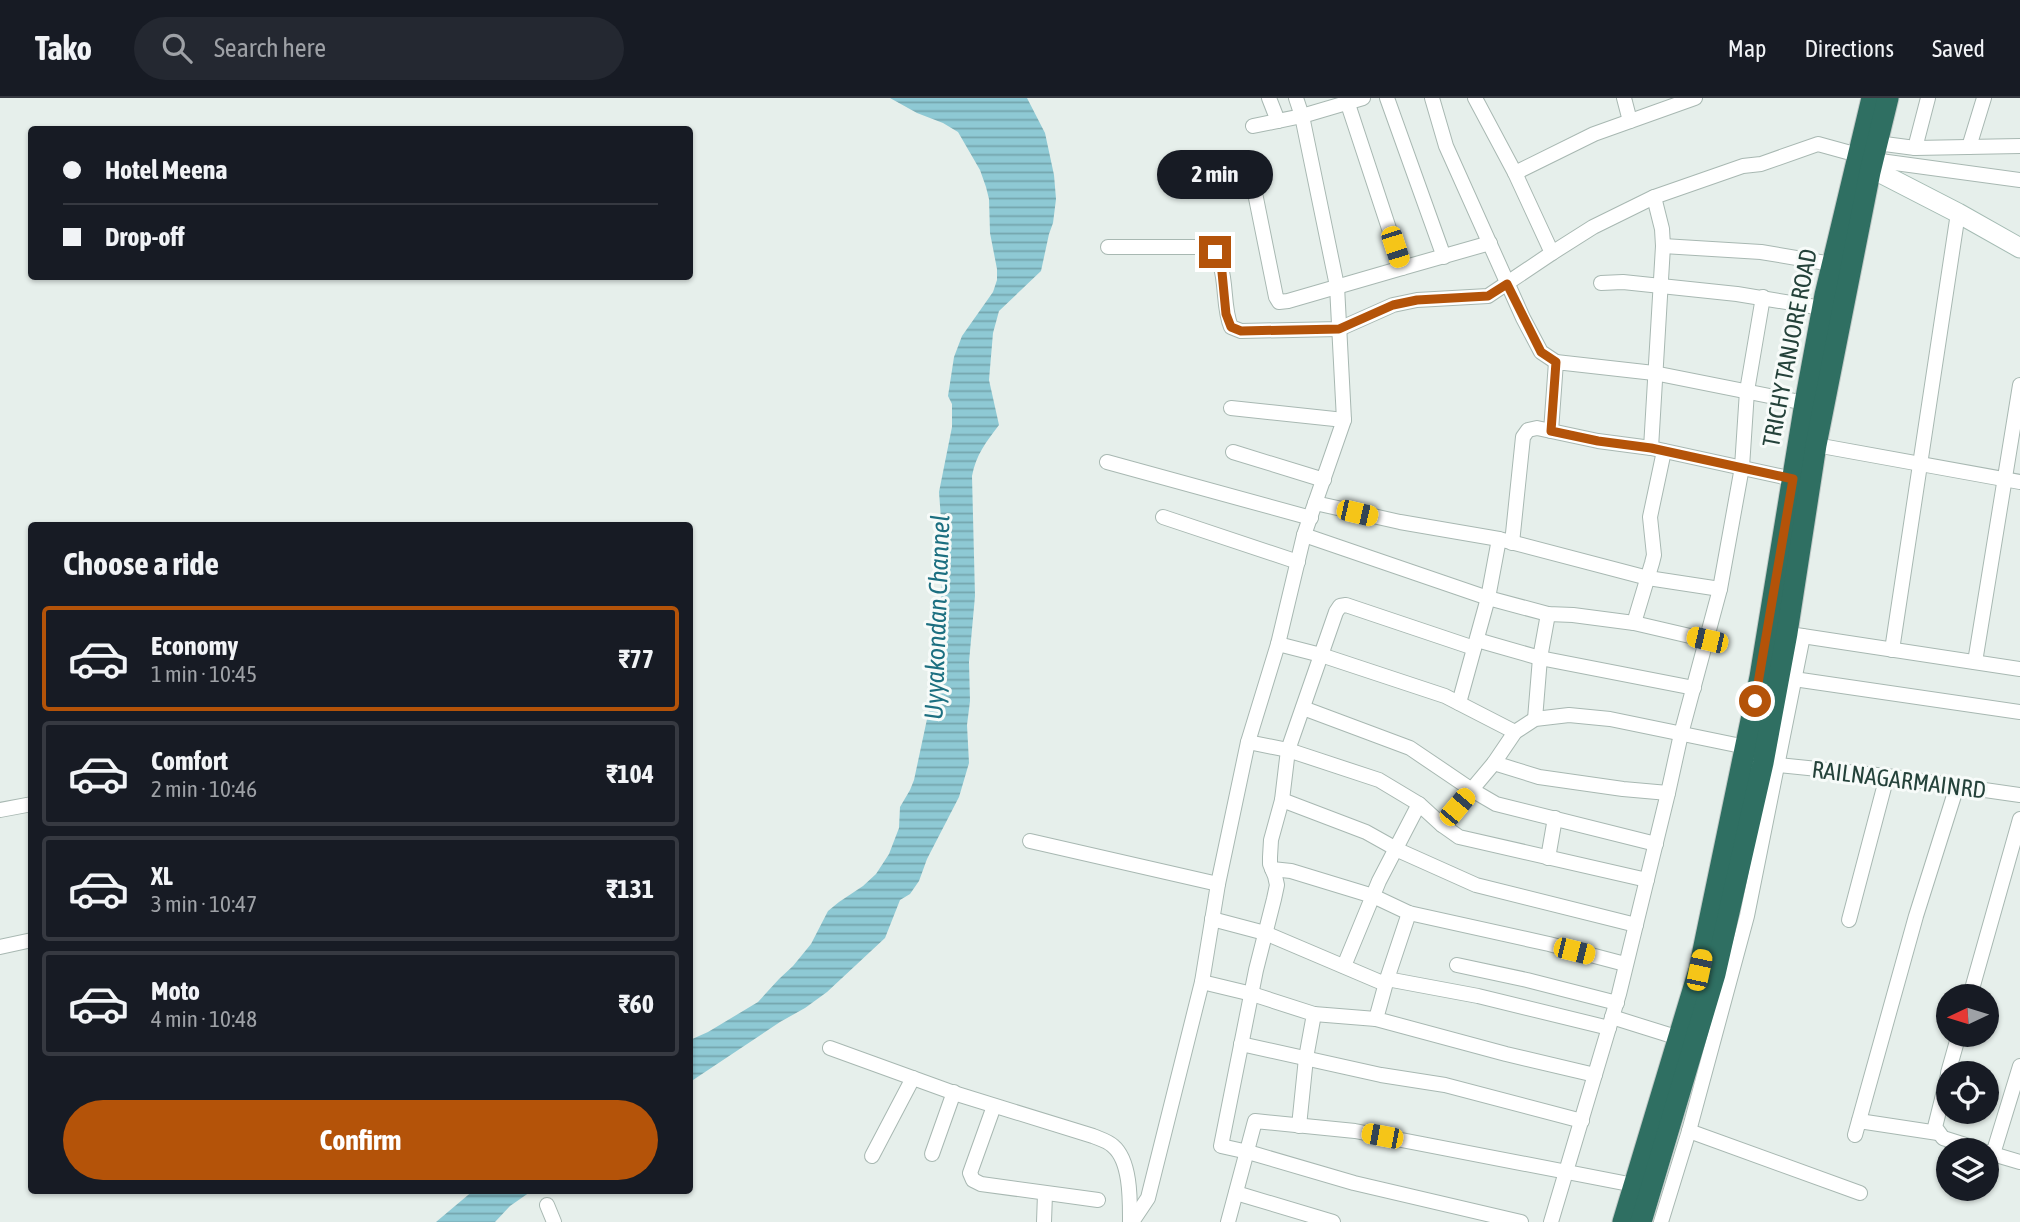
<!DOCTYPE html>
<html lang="en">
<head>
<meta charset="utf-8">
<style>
	body { margin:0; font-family:"Asap Condensed",sans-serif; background:#242831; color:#f1f3f6; height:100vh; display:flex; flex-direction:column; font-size:26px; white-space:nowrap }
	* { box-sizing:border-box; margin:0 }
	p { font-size:23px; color:#9ea1a6 }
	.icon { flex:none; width:38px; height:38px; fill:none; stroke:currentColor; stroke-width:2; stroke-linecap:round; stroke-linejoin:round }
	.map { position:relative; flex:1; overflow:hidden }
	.side { position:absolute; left:28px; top:424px; width:665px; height:672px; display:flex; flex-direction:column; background:#171b24; border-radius:7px; box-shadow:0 2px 5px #0004 }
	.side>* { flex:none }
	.guide { position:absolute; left:28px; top:28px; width:665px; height:154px; border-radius:7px; box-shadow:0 2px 5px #0004; display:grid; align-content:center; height:154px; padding:0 35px; background:#171b24 }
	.needle { width:46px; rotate:266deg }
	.controls { position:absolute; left:1936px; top:886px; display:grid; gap:14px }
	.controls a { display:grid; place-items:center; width:63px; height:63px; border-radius:50%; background:#171b24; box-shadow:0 2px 5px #0004; font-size:35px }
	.end { position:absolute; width:32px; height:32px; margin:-16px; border:9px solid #b45309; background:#fff; box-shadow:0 0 0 4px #fff }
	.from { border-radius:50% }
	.bubble { position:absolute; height:49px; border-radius:24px; background:#171b24; box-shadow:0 2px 5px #0004; font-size:23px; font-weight:700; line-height:49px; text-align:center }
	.car { position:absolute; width:21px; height:42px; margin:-21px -10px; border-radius:9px; box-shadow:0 0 5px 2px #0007; background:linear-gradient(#f5c518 24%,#345 0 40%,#f5c518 0 76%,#345 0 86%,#f5c518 0) }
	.guide b { display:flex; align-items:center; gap:24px; height:66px; font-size:26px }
	.guide b+b { border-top:2px solid #363941 }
	.guide i { width:18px; height:18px; background:#f1f3f6 }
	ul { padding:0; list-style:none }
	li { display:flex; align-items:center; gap:21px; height:105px; margin:0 14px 10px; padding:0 21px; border:4px solid #363941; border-radius:7px }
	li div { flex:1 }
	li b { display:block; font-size:26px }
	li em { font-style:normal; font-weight:700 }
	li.selected { border-color:#b45309 }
	li>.icon { width:63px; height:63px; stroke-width:1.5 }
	h2 { padding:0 35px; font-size:32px; line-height:84px }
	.action { display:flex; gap:14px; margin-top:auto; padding:14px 35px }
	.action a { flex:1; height:80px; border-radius:42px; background:#b45309; color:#fff; font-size:28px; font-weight:700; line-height:80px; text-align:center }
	header { display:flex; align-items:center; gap:42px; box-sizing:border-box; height:98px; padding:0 35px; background:#171b24; border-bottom:2px solid #363941 }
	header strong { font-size:33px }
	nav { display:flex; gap:38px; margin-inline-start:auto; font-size:24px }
	.search { width:490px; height:63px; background:#242831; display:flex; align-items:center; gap:18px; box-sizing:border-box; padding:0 24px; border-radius:38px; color:#9ea1a6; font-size:26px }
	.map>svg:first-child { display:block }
</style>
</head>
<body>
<header>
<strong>Tako</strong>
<div class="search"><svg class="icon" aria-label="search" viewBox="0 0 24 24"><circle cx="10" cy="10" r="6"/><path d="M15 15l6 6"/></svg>Search here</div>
<nav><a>Map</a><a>Directions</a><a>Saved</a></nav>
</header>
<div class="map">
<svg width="2020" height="1124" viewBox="0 0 2020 1124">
	<defs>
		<pattern id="water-rules" width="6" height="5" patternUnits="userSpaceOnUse" patternTransform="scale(1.75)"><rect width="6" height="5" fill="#8ec9d4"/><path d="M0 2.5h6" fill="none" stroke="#74a5ad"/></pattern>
	</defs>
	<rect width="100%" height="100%" fill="#e6efeb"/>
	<g fill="url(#water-rules)">
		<path d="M 890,0 L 1027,0 L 1045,35 L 1054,77 L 1056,101 L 1053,125 L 1049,136 L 1041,173 L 999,213 L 993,235 L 989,282 L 999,327 C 986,344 976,357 972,378 L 975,498 L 969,564 L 970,603 L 967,627 L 969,665 L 959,699 L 927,761 L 919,783 L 910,796 L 900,802 L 885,840 L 827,894 L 805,910 L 780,924 L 690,984 L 690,942 L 708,934 L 758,904 L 779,881 L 793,868 L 811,846 L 828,813 L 839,804 L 863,788 L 876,776 L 889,756 L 899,730 L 900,709 L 910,692 L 914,682 L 933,593 L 934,558 L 937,544 L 944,462 L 939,394 L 952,329 L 952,306 L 948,298 L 954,259 L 962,238 L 993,194 L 997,182 L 997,171 L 990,135 L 989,101 L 986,89 L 980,72 L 958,34 L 943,25 L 917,15 Z"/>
		<path d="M 474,1092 L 533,1092 L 510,1108 L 495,1124 L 436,1124 Z"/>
	</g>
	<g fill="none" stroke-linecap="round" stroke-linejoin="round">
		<defs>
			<g id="street">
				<path d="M 1269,0 L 1278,23"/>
				<path d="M 1346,0 L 1402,170 L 1490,145"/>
				<path d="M 1387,0 L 1444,159"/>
				<path d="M 1432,0 L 1446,48 L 1523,220 L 1541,254 L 1556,264"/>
				<path d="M 1475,0 L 1515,75 L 1552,155 L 1593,129 L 1654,99 L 1743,68 L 1761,66 L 1818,46 L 1858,57"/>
				<path d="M 1624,0 L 1630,23"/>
				<path d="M 1253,28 L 1302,18 L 1363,0"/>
				<path d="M 1877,45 L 1915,50 L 2020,48"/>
				<path d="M 1969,49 L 1984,0"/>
				<path d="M 1915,50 L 1928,0"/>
				<path d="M 1873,62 L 2020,82"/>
				<path d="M 1515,75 L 1594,36 L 1695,0"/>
				<path d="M 1255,95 L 1276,199 L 1279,204 L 1288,203 L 1402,170"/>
				<path d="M 1663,148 L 1761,154 L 1832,166"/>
				<path d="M 1108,149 L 1207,149 C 1231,165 1220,203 1231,229 L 1241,233 L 1339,231 L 1393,207 L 1417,202 L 1488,198 L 1552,155"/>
				<path d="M 1601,185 L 1623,184 L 1737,196 L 1822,210"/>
				<path d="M 1231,310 L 1344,322"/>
				<path d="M 1551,333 L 1556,264 L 1654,275 L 1805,305"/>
				<path d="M 1816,347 L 2020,384"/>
				<path d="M 1651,350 L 1663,148 L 1662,131 L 1654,99"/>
				<path d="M 1233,354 L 1324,382"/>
				<path d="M 1107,364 L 1311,420"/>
				<path d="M 1315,405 L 1400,424 L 1499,441 L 1648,480 L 1720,491"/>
				<path d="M 1163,419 L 1298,464"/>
				<path d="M 1304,437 L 1488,500 L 1548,516 L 1573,517 L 1634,525 L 1652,465 L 1654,457 L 1650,419 L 1664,353"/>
				<path d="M 1512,445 L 1523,339 L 1528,332 L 1537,330 L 1598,343 L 1651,350 L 1793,381"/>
				<path d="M 1634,525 L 1707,542"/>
				<path d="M 1796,537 L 2020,571"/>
				<path d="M 1477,542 L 1540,560 L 1548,516"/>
				<path d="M 1278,546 L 1321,557 L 1445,598 L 1515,634"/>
				<path d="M 1474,550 L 1346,507 L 1340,508 L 1336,514 L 1288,652 L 1282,702 L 1271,742 L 1270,759 L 1270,766 L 1275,778 L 1277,787 L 1274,801 L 1256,872 L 1221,1048 L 1248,1054 L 1354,1085 L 1521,1124"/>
				<path d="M 1892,552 L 1958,115"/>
				<path d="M 1975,564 L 2020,287"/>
				<path d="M 1794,581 L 2020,614"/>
				<path d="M 1459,605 L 1488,500 L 1499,441"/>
				<path d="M 1303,610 L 1410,650 L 1472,692 L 1496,706 L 1656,746"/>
				<path d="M 1535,621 L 1540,560 L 1694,590"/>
				<path d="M 1248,644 L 1288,652 L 1379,682 L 1419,706"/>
				<path d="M 1494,665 L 1539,679 L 1623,691 L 1668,695"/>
				<path d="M 1778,667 L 1887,678 L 2020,697"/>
				<path d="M 1282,702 L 1366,734 L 1400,753 L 1476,787 L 1636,827"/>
				<path d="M 0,712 L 32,706"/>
				<path d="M 1442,727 L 1494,665 L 1515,634 L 1535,621 L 1569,617 L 1610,621 L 1746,649"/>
				<path d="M 1030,743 L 1218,786"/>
				<path d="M 1548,760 L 1555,720"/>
				<path d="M 1272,771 L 1291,773 L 1373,798 L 1409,815 L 1549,846 L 1625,866"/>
				<path d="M 1409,815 L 1387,881 L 1376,921 L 1506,956 L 1595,977"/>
				<path d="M 1212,821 L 1265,835 L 1385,886"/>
				<path d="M 1849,822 L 1887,678"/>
				<path d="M 0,849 L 32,842"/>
				<path d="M 1457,867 L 1527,882 L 1617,905"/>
				<path d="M 1344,868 L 1379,783 L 1419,706 L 1442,727 L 1459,739 L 1647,782"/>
				<path d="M 1387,881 L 1478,898 L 1609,930"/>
				<path d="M 1202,884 L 1252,896 L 1314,916 L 1306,960 L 1299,1028"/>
				<path d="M 1970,898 L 2020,721"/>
				<path d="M 1314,916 L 1376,921"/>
				<path d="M 1612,919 L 1679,940"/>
				<path d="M 1241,946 L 1381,977 L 1445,987 L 1582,1023"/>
				<path d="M 830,950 L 957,996 L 1093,1038 C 1100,1041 1108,1043 1113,1048 C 1131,1063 1130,1103 1130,1124"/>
				<path d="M 1948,975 L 1959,936"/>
				<path d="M 1948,977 L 1935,1029 L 1943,1040 L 1981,1052"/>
				<path d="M 994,1008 L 970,1075 L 973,1082 L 981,1086 L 1098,1102"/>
				<path d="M 1859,1023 L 1938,1035"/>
				<path d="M 1689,1033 L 1860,1095"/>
				<path d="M 1855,1037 L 1916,818 L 1957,688"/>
				<path d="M 1986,1054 L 2020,1064"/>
				<path d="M 932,1056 L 954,994"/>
				<path d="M 1993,1056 L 2020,968"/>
				<path d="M 872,1058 L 913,980"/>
				<path d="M 1236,1095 L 1333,1124"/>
				<path d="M 547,1107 L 554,1124"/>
				<path d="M 1044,1124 L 1045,1096"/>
				<path d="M 1132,1124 L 1148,1100 L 1202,884 L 1218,786 L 1248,644 L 1278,546 L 1304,437 L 1344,322 L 1337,188 L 1302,18 L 1296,0"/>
				<path d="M 1228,1124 L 1255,1023 L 1355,1033 L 1634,1087"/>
				<path d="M 1551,1124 L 1619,896 L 1668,695 L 1681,636 L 1720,491 L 1742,369 L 1747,293 L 1763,199"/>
				<path d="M 1661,1124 L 1689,1033 L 1747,818 L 1803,538"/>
			</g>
			<path id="secondary" d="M 1857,63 L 1958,115 L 2020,150"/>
			<g id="highway">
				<path d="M 1623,1124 L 1699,872 L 1760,579 L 1805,305 L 1825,197 L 1872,0"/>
				<path d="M 1641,1124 L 1715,876 L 1763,665 L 1787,535 L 1816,347 L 1870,74 L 1888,0"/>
			</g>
		</defs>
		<use href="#street" stroke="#a8b8b2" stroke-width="16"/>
		<use href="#secondary" stroke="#a4bbb3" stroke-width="21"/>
		<use href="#highway" stroke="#c2cac8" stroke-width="23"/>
		<use href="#street" stroke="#fff" stroke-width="14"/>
		<use href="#secondary" stroke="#fff" stroke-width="19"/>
		<use href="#highway" stroke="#2f6f62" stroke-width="21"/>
	</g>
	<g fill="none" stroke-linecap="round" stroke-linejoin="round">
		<path stroke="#b45309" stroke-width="9" d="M 1215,154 L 1221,164 L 1226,216 L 1231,229 L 1241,233 L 1339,231 L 1393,207 L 1417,202 L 1488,198 L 1507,186 L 1541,254 L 1556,264 L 1551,333 L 1598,343 L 1651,350 L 1793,381 L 1755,603"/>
	</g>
	<g text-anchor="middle" stroke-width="6" stroke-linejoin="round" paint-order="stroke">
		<g font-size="24" fill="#24423a" stroke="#f7fbf9">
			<text transform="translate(1790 250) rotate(-79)" y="8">TRICHY TANJORE ROAD</text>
			<text transform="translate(1899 682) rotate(7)" y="8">RAILNAGARMAINRD</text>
		</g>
		<g font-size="26" font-style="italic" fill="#1c6f80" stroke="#f7fbf9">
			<text transform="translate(937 519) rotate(-88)" y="9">Uyyakondan Channel</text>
		</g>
	</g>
</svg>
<div class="controls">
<a><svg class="needle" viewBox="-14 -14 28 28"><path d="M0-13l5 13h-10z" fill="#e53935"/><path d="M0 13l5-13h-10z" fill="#9ea1a6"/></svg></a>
<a><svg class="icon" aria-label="locate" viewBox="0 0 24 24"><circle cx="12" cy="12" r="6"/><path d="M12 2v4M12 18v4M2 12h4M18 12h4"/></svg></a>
<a><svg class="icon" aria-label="layers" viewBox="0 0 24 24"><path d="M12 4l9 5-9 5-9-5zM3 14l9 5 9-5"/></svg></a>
</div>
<i class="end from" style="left:1755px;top:603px"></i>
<i class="end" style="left:1215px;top:154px"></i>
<div class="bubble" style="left:1157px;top:52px;width:116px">2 min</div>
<i class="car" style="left:1395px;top:149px;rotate:162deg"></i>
<i class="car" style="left:1357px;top:415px;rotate:103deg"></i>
<i class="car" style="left:1707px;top:542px;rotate:283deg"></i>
<i class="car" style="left:1457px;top:709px;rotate:40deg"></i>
<i class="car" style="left:1574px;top:853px;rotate:104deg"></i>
<i class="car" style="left:1699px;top:872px;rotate:12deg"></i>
<i class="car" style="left:1382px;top:1038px;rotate:281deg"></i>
<div class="guide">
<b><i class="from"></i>Hotel Meena</b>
<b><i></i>Drop-off</b>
</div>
<section class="side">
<h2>Choose a ride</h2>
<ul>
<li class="selected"><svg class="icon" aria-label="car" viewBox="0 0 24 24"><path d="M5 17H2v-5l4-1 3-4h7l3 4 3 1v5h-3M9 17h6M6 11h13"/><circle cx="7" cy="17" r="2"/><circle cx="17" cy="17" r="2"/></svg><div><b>Economy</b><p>1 min · 10:45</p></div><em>₹77</em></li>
<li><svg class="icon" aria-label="car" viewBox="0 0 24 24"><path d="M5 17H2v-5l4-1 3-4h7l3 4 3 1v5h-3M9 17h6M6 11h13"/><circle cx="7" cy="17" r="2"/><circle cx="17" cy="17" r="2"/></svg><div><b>Comfort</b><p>2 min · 10:46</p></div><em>₹104</em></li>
<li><svg class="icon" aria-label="car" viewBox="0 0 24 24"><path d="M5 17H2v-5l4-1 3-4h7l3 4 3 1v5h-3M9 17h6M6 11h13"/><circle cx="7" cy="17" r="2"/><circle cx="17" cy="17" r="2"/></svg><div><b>XL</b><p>3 min · 10:47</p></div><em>₹131</em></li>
<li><svg class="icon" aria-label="car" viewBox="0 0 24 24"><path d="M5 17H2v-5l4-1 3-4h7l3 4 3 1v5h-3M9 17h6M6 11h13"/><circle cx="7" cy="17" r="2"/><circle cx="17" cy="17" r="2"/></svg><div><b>Moto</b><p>4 min · 10:48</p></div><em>₹60</em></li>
</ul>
<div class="action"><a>Confirm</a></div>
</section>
</div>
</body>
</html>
